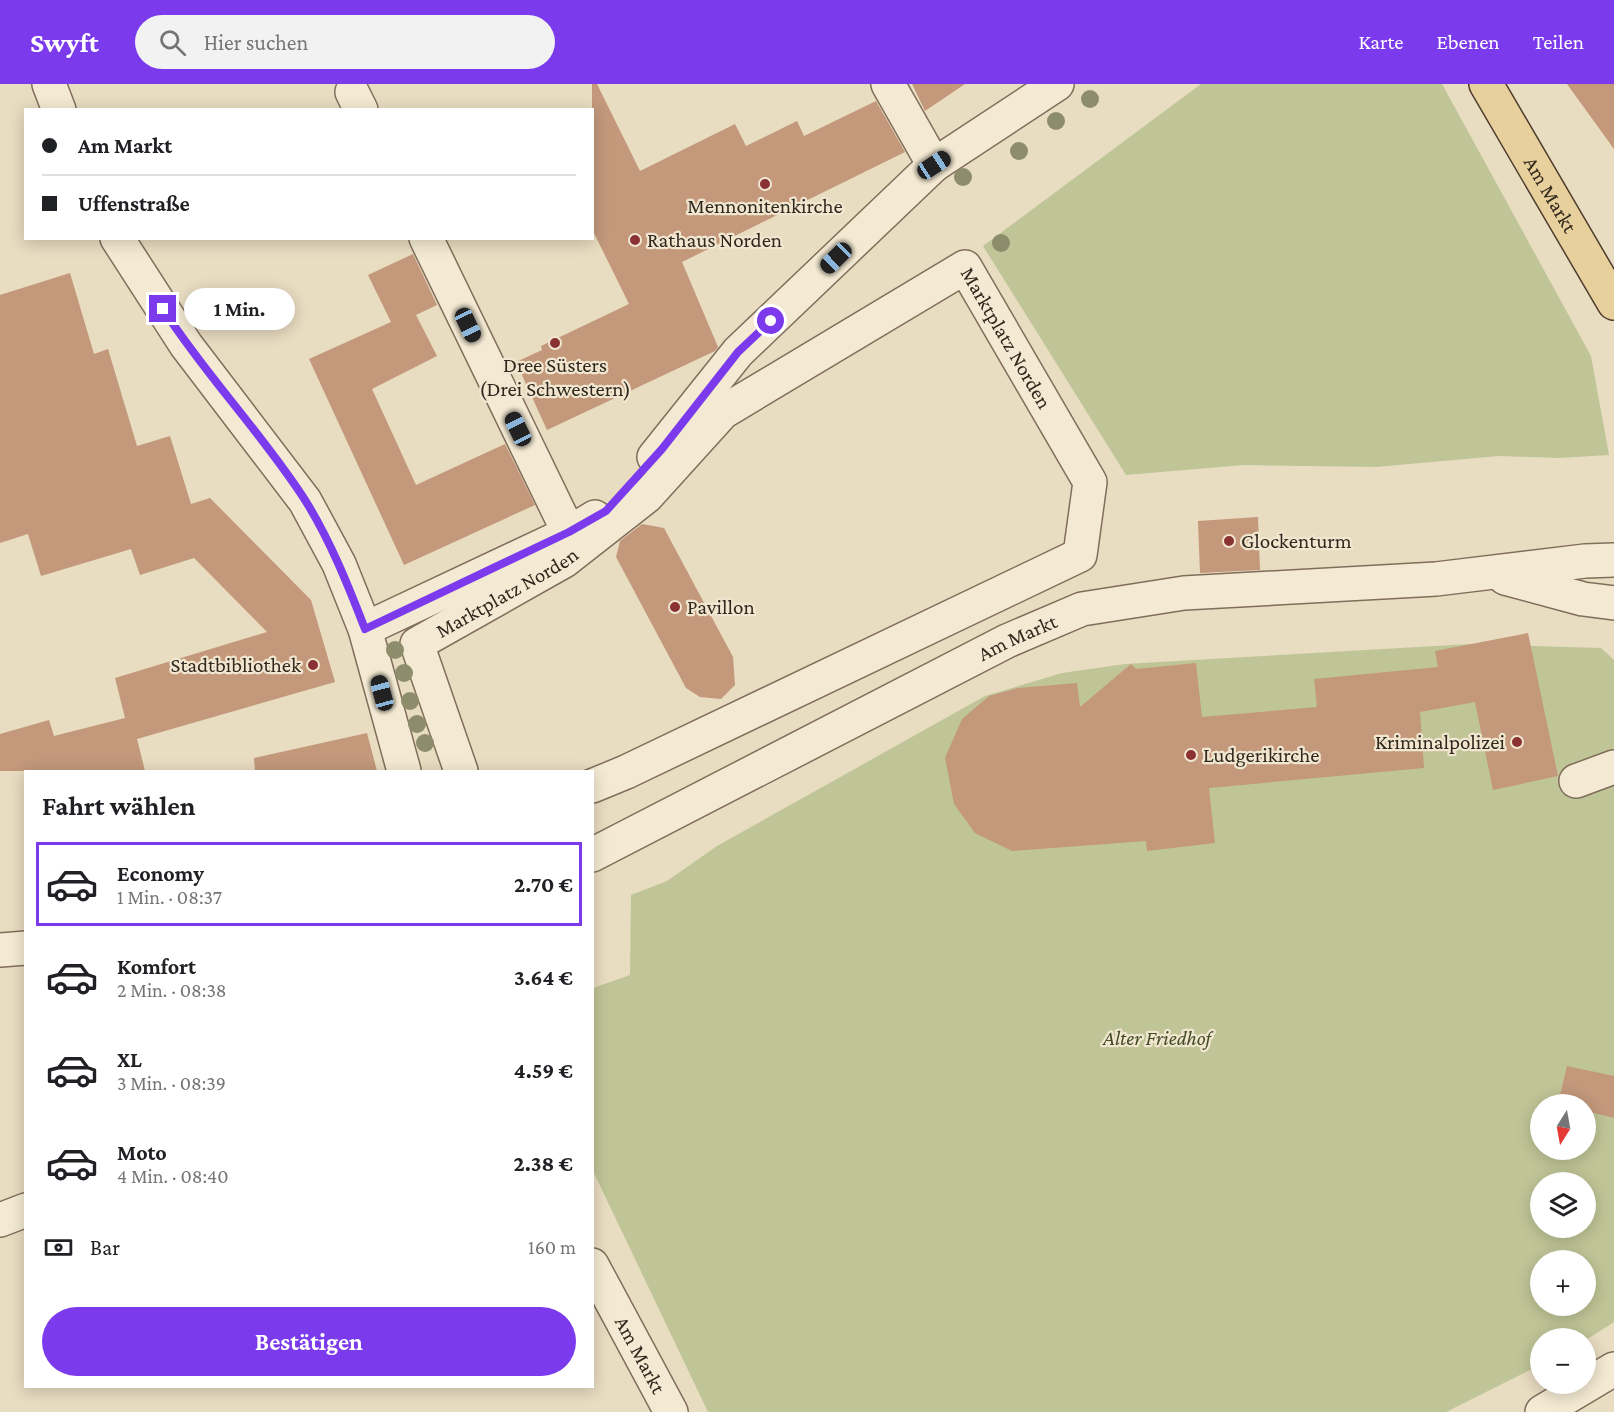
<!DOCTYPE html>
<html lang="de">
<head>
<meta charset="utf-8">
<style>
	body { margin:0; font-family:"Crimson Pro",serif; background:#f2f2f2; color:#202124; height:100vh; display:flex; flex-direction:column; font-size:22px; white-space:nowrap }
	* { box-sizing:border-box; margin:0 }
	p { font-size:20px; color:#757577 }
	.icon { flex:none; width:33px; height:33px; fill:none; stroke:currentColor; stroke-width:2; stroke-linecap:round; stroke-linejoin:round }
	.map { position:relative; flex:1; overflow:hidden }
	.side { position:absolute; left:24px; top:686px; width:570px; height:618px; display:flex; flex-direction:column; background:#fff; border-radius:0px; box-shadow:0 3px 15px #0003 }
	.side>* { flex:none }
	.guide { position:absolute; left:24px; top:24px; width:570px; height:132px; border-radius:0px; box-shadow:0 3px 15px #0003; display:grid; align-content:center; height:132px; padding:0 18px; background:#fff }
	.needle { width:39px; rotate:191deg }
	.fabs { position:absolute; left:1530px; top:1010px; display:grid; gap:12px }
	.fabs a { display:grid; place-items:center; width:66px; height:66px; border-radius:50%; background:#fff; box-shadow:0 3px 15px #0003; font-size:30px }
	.end { position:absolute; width:27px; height:27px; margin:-14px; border:8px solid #7c3aed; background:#fff; box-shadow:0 0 0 3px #fff }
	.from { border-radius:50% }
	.bubble { position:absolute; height:42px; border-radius:21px; background:#fff; box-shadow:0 3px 15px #0003; font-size:20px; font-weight:700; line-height:42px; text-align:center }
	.car { position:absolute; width:18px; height:36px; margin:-18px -9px; border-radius:8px; box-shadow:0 0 4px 2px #0007; background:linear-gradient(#222 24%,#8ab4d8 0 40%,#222 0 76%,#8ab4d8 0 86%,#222 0) }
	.guide b { display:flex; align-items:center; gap:21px; height:57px; font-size:22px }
	.guide b+b { border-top:2px solid #e0e0e0 }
	.guide i { width:15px; height:15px; background:#202124 }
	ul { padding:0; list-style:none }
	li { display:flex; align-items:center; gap:18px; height:84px; margin:0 12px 9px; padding:0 6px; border:3px solid transparent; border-radius:0px }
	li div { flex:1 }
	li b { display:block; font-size:22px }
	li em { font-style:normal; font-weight:700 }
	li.on { border-color:#7c3aed }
	li>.icon { width:54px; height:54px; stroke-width:1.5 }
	h2 { padding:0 18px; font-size:27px; line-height:72px }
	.pay { display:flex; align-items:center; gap:15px; height:66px; padding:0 18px; font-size:22px }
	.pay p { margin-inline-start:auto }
	.action { display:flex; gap:12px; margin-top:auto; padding:12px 18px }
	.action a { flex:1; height:69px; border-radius:36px; background:#7c3aed; color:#fff; font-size:24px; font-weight:700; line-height:69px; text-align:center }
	header { display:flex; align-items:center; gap:36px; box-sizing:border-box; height:84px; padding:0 30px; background:#7c3aed; color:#fff }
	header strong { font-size:28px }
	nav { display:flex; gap:33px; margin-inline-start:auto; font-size:21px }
	.search { width:420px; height:54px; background:#f2f2f2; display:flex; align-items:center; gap:15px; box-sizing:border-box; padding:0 21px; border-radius:33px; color:#757577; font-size:22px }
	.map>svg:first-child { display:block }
</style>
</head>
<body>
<header>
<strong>Swyft</strong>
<div class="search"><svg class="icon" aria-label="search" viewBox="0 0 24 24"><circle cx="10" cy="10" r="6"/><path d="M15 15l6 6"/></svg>Hier suchen</div>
<nav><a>Karte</a><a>Ebenen</a><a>Teilen</a></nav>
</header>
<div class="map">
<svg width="1614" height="1328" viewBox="0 0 1614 1328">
	<rect width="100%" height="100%" fill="#e8dcc1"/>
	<g fill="#c0c597" fill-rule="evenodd">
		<path d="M 1201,0 L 1442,0 L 1591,272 L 1609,371 L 1559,374 L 1499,372 L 1376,383 L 1244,381 L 1126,391 L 983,162 Z"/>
		<path d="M 1470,560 L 1601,564 L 1614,576 L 1614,1238 L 1586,1256 L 1586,1254 L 1540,1254 L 1540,1281 L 1446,1328 L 708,1328 L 593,1087 L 593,904 L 630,891 L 631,811 L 667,797 L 717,762 L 985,612 L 1062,589 L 1125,580 ZM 1540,1020 L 1586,1020 L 1586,1065 L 1540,1065 ZM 1540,1098 L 1586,1098 L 1586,1143 L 1540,1143 ZM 1540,1176 L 1586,1176 L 1586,1221 L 1540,1221 Z"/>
	</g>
	<g fill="#c3987b">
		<path d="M 592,0 L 597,0 L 640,87 L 735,40 L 746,62 L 797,37 L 804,52 L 876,17 L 905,68 L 682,178 L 718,263 L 715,267 L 547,346 L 516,278 L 542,266 L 541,262 L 629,220 L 592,145 Z"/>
		<path d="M 912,0 L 965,0 L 925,27 Z"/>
		<path d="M 1567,0 L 1614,0 L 1614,65 Z"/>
		<path d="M 413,170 L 437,221 L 416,231 L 437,272 L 372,305 L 416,401 L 505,360 L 535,421 L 404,481 L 309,275 L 391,238 L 368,191 Z"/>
		<path d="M 70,189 L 94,270 L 108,265 L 137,362 L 170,352 L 191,420 L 210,414 L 311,516 L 335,598 L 137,655 L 145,687 L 0,687 L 0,650 L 49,636 L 54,652 L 125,634 L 115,594 L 267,548 L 194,474 L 140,491 L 131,465 L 41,492 L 28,450 L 0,459 L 0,211 Z"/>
		<path d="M 1258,433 L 1260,486 L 1200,489 L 1198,437 Z"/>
		<path d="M 642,440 L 664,444 L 733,573 L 735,601 L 721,615 L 700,613 L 686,604 L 616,473 L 620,457 Z"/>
		<path d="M 1528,549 L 1558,692 L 1493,706 L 1475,618 L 1420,628 L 1424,684 L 1209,704 L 1215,759 L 1147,767 L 1146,757 L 1012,767 L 975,749 L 954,720 L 945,674 L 962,635 L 989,612 L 1018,604 L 1077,599 L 1080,623 L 1131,580 L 1136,585 L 1196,579 L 1202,633 L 1317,623 L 1314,595 L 1438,583 L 1435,567 Z"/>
		<path d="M 367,649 L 377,687 L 255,687 L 254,674 Z"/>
		<path d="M 1567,982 L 1614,992 L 1614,1034 L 1586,1027 L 1586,1020 L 1558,1020 Z"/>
	</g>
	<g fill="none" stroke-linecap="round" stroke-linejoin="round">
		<defs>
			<g id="minor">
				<path d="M 49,0 L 59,26"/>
				<path d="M 888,0 L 934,81"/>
				<path d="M 352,8 L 361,26"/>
				<path d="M 117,154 L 186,261 L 305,417 L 339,480 L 365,545 L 404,687"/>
				<path d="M 426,154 L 569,449"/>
				<path d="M 654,373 L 738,268 L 934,81 L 1057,0"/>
				<path d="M 1505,494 L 1583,515 L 1614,519"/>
				<path d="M 365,545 L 569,449 L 595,433"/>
				<path id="s1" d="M 461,687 L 417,560 L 564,477 L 647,412 L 723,328 L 965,183 L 1090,398 L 1080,471 L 626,688 L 592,702"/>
				<path d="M 1576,697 L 1614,683"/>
				<path id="s2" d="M 592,771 L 1007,557 L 1082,525 L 1184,509 L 1436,495 L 1585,477 L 1614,476"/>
				<path d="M 0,866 L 26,864"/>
				<path d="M 0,1136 L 26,1126"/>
				<path id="s3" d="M 592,1181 L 671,1328"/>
				<path d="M 1542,1328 L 1614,1285"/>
			</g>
			<g id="major">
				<path id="s4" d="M 1486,0 L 1614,219"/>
			</g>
		</defs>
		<use href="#minor" stroke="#806e5b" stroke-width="36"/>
		<use href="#major" stroke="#4e3d2f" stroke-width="36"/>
		<use href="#minor" stroke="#f4ead3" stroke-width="33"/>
		<use href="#major" stroke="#e8d09c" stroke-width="33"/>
	</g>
	<g fill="#8d8d6c">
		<circle cx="1090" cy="15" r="9"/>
		<circle cx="1056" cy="37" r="9"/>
		<circle cx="1019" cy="67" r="9"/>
		<circle cx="963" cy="93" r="9"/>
		<circle cx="1001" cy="159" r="9"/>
		<circle cx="395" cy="566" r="9"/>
		<circle cx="404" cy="589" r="9"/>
		<circle cx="410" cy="617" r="9"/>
		<circle cx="417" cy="640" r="9"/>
		<circle cx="425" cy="659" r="9"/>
	</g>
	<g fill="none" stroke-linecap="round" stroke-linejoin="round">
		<path stroke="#7c3aed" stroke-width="8" d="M 163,225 C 206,292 262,349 305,416 C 330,456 348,501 365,545 L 569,448 L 606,427 L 662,365 L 738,268 L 771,237"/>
	</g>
	<g fill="#893133" stroke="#f1e7d0" stroke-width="2">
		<circle cx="765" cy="100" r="6"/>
		<circle cx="635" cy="156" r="6"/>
		<circle cx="555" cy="259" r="6"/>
		<circle cx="1229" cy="457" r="6"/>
		<circle cx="675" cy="523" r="6"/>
		<circle cx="313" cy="581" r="6"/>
		<circle cx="1517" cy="658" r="6"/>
		<circle cx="1191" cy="671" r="6"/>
	</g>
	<g text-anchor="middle" stroke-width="4.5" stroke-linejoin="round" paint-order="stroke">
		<g font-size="21" fill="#31271d" stroke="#f1e7d0">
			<text dy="7" stroke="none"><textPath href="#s4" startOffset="128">Am Markt</textPath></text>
			<text dy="7" stroke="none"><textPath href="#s1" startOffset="886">Marktplatz Norden</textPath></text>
			<text dy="7" stroke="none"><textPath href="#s1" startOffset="238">Marktplatz Norden</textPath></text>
			<text dy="7" stroke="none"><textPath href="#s2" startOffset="478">Am Markt</textPath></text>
			<text dy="7" stroke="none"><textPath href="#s3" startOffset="102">Am Markt</textPath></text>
		</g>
		<g font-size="21" fill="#31271d" stroke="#f1e7d0" text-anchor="start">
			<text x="765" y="129" text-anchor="middle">Mennonitenkirche</text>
			<text x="647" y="163">Rathaus Norden</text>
			<text x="555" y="288" text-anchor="middle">Dree Süsters<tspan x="555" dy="24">(Drei Schwestern)</tspan></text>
			<text x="1241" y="464">Glockenturm</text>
			<text x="687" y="530">Pavillon</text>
			<text x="301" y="588" text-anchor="end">Stadtbibliothek</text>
			<text x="1505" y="665" text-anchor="end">Kriminalpolizei</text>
			<text x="1203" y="678">Ludgerikirche</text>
		</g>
		<g font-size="21" font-style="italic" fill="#434c26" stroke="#f1e7d0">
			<text x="1157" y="961">Alter Friedhof</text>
		</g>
	</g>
</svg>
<div class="fabs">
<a><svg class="needle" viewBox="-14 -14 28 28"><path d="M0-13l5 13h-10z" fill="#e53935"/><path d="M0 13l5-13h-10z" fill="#757577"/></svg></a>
<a><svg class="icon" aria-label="layers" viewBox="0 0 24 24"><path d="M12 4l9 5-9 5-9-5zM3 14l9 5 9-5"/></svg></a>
<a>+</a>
<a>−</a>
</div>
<i class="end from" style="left:771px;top:237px"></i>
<i class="end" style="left:163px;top:225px"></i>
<div class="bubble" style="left:184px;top:204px;width:111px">1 Min.</div>
<i class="car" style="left:934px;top:81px;rotate:57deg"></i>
<i class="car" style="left:836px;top:174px;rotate:226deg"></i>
<i class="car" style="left:468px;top:241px;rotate:155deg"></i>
<i class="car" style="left:518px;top:345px;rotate:334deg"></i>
<i class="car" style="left:382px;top:609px;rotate:345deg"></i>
<div class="guide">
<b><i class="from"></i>Am Markt</b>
<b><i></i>Uffenstraße</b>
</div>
<section class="side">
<h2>Fahrt wählen</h2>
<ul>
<li class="on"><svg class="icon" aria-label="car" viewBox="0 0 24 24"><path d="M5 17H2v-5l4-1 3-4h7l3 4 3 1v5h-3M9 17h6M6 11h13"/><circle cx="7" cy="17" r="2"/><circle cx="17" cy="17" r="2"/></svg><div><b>Economy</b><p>1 Min. · 08:37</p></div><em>2.70 €</em></li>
<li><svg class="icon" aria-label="car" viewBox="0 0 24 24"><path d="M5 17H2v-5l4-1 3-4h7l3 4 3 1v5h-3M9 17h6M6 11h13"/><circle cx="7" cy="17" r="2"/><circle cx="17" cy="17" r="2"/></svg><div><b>Komfort</b><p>2 Min. · 08:38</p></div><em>3.64 €</em></li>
<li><svg class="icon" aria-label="car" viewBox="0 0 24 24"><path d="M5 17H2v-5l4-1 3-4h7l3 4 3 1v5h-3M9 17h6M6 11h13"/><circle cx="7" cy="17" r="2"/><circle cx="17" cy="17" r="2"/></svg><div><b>XL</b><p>3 Min. · 08:39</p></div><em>4.59 €</em></li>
<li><svg class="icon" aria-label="car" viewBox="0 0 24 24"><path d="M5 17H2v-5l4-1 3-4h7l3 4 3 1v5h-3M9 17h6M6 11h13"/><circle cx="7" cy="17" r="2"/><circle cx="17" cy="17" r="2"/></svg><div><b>Moto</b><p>4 Min. · 08:40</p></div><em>2.38 €</em></li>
</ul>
<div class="pay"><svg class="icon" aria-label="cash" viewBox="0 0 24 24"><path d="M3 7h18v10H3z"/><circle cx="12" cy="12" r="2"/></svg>Bar<p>160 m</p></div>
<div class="action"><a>Bestätigen</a></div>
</section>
</div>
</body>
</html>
